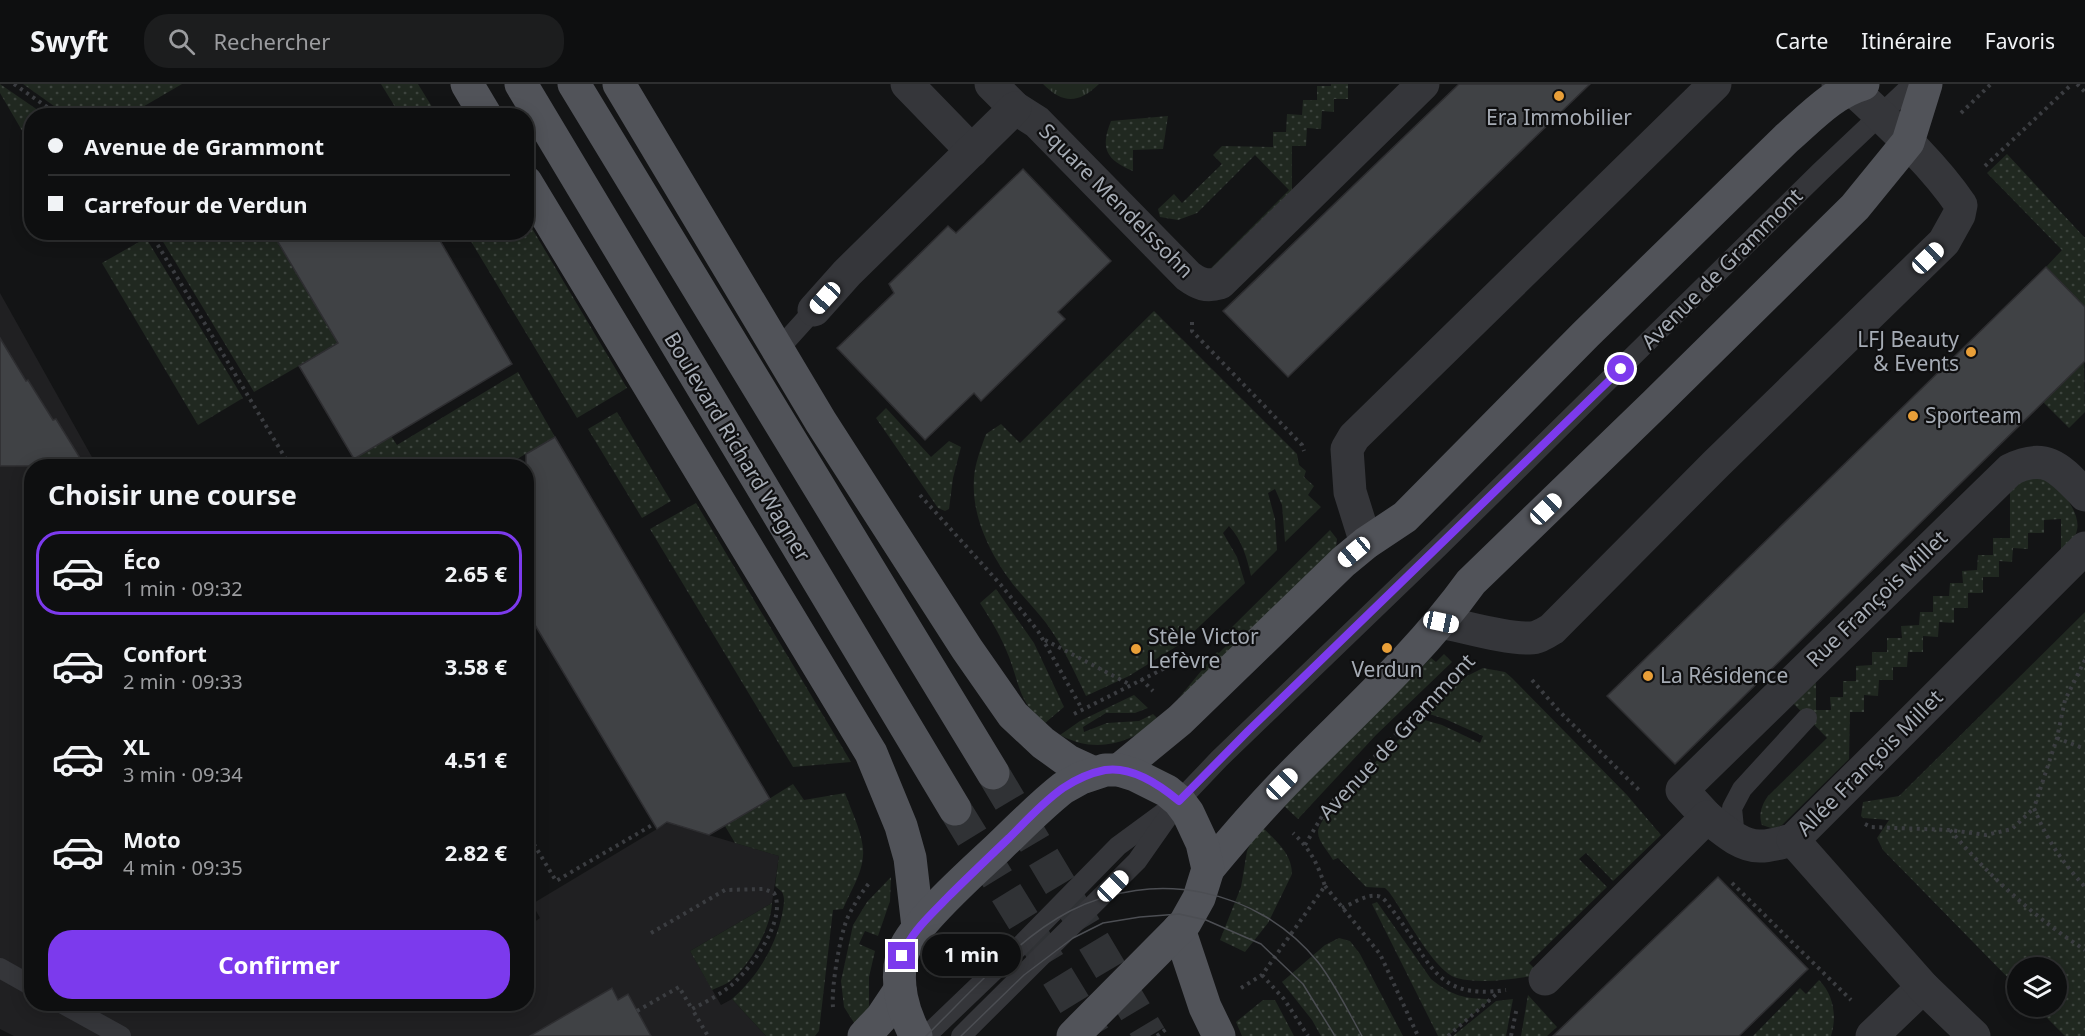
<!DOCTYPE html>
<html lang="fr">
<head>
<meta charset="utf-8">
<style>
	body { margin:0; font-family:"Noto Sans",sans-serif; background:#1c1d1e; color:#f1f3f6; height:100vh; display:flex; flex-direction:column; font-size:22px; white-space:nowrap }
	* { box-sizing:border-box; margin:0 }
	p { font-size:20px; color:#9b9c9f }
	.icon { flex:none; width:33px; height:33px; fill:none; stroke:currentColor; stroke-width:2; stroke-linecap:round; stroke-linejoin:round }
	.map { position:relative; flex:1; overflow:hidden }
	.side { position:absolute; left:24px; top:375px; width:510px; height:552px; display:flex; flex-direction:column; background:#0e0f10; border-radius:24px; box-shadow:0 3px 15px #0003,0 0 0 2px #2e2f30 }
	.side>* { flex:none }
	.top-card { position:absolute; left:24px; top:24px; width:510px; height:132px; border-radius:24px; box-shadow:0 3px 15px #0003,0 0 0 2px #2e2f30; display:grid; align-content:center; height:132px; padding:0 24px; background:#0e0f10 }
	.buttons { position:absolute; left:2007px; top:873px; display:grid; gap:12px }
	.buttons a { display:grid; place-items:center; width:60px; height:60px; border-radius:50%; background:#0e0f10; box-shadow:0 3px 15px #0003,0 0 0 2px #2e2f30; font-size:30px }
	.end { position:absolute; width:27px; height:27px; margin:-14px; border:8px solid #7c3aed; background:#fff; box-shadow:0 0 0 3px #fff }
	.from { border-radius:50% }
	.bubble { position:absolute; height:42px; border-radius:21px; background:#0e0f10; box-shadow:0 3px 15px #0003,0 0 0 2px #2e2f30; font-size:20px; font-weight:700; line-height:42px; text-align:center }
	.car { position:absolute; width:18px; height:36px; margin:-18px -9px; border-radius:8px; box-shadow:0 0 4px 2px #0007; background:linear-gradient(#fff 24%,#345 0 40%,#fff 0 76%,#345 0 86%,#fff 0) }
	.top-card b { display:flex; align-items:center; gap:21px; height:57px; font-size:22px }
	.top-card b+b { border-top:2px solid #2e2f30 }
	.top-card i { width:15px; height:15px; background:#f1f3f6 }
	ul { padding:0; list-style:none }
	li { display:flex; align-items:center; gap:18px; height:84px; margin:0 12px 9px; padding:0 12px; border:3px solid transparent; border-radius:24px }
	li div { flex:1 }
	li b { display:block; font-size:22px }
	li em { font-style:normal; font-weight:700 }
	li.active { border-color:#7c3aed }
	li>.icon { width:54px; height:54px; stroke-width:1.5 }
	h2 { padding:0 24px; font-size:27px; line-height:72px }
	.cta { display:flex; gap:12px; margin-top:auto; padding:12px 24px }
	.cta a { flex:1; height:69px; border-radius:24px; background:#7c3aed; color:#fff; font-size:24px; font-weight:700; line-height:69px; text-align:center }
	header { display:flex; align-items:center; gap:36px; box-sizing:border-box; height:84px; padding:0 30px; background:#0e0f10; border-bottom:2px solid #2e2f30 }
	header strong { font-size:28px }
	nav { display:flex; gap:33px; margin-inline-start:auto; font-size:21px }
	.search { width:420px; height:54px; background:#1c1d1e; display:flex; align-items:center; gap:15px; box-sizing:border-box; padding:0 21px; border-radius:24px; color:#9b9c9f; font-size:22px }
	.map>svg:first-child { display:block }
</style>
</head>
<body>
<header>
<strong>Swyft</strong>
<div class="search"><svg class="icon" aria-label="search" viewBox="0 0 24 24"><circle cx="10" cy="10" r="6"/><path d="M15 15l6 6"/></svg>Rechercher</div>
<nav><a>Carte</a><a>Itinéraire</a><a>Favoris</a></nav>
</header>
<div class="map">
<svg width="2085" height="952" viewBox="0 0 2085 952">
	<defs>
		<pattern id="grass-dots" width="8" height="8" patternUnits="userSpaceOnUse" patternTransform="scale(1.5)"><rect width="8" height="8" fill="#202820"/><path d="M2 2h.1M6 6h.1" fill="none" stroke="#3d443e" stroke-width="1.8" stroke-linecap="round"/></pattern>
		<pattern id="park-tufts" width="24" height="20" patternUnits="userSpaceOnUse" patternTransform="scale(1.5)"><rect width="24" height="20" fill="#202820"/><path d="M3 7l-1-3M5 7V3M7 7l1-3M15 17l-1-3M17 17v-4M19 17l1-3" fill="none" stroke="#3d443e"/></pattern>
	</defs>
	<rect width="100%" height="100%" fill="#131415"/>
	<path fill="#202022" d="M 0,209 L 97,382 L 32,382 L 32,920 L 526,920 L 527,843 L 540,834 L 532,820 L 672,736 L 675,741 L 779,772 L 772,819 L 690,867 L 721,921 L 732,915 L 766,952 L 14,952 L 0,945 Z"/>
	<g fill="url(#grass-dots)">
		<path d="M 0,0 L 45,31 L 32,32 L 31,62 L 0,9 Z"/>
		<path d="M 23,0 L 182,0 L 129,31 L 68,32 Z"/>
		<path d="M 381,0 L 418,0 L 437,31 L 400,31 Z"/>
		<path d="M 1331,0 L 1348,0 L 1348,15 L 1334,15 L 1334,28 L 1322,27 L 1321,45 L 1307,44 L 1306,62 L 1292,62 L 1292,109 L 1215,186 L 1208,187 L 1289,106 L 1255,71 L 1197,129 L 1178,136 L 1160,133 L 1158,125 L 1174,110 L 1182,119 L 1222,80 L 1213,71 L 1222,62 L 1273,63 L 1273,48 L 1286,48 L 1287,30 L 1302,31 L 1303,16 L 1317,16 L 1317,2 L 1331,2 Z"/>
		<path d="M 1168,32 L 1163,65 L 1133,66 L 1133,87 C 1106,76 1100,64 1111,37 Z"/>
		<path d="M 2007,70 L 2085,154 L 2085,223 L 2046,183 L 2062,166 L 1987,89 Z"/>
		<path d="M 527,136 L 627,304 L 577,334 L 466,149 L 526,148 Z"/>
		<path d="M 162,148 L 272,149 L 338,259 L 254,308 L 159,151 Z"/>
		<path d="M 146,154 L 243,314 L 198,341 L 102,179 Z"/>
		<path d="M 1154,227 L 1297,370 L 1299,381 L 1306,387 L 1304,393 L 1314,402 L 1308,411 L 1321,423 L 1285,458 L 1282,421 L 1275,405 L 1268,409 L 1275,435 L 1277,466 L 1251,492 C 1247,474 1242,456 1229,442 L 1223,449 L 1237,473 L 1245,499 L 1182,559 L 1129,592 L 1086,612 C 1074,587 1063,562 1046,539 C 1037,527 1026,516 1016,504 C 992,474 971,434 974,394 C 975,379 981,364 986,350 L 1001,340 L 1020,359 Z"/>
		<path d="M 2084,278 L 2085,328 L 2069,344 L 2043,318 Z"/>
		<path d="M 518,288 L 555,353 L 505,382 L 338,382 L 391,352 L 397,361 Z"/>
		<path d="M 886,324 L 931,373 L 949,357 L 961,363 L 953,394 L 949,425 L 945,427 L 938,424 L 876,334 Z"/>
		<path d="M 617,328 L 671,417 L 642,434 L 588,345 Z"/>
		<path d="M 2035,393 C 2040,394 2046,395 2050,397 C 2062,404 2081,431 2077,446 C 2075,456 2068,462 2061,469 L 2061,435 L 2044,436 L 2044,449 L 2028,449 L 2028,465 L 2013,464 L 2012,478 L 1999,477 L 1999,493 L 1983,493 L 1983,509 L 1968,509 L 1968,524 L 1954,524 L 1954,539 L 1939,538 L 1938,553 L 1923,552 L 1923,568 L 1908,568 L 1907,583 L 1893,583 L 1893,596 L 1879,596 L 1878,612 L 1864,611 L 1864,628 L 1850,628 L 1849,675 L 1782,741 L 1774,745 L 1762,741 C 1758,731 1762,720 1768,712 L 1827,654 L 1792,618 L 1816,595 L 1816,626 L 1831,626 L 1830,613 L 1843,613 L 1843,597 L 1856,597 L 1856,582 L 1872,581 L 1872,568 L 1887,568 L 1887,554 L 1902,554 L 1901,542 L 1919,541 L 1920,528 L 1933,528 L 1933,512 L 1949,512 L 1950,499 L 1963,499 L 1962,487 L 1977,486 L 1978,471 L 1993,471 L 1993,454 L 2010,454 L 2010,404 L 2015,400 Z"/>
		<path d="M 696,419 L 851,678 L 793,683 L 650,445 Z"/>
		<path d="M 1330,446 L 1337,455 L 1336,465 L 1177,616 L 1217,568 L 1219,569 L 1235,553 L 1229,546 Z"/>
		<path d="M 996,505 L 1034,559 L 1064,623 L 1045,639 C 1019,619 1020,602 1009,573 C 1002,554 991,536 980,519 Z"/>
		<path d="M 2085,528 L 2085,952 L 2065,952 L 2036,923 L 2056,922 L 2056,884 L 2018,884 L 2017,903 L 1883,766 L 1877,754 L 1889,736 L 1863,734 L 1861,732 L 1863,718 L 1899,712 Z"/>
		<path d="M 1444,570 L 1452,578 L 1376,651 L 1298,735 L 1282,720 L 1431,574 L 1436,578 Z"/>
		<path d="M 1483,584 L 1505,588 L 1512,594 L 1627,711 L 1661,751 L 1613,797 L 1586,769 L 1579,775 L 1607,803 L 1529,879 L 1541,891 C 1515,894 1483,901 1457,894 C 1434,888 1404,828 1389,808 L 1385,804 L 1366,803 L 1338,774 L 1333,776 C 1329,768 1318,758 1318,748 C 1317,730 1404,651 1421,635 L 1442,641 L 1480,659 L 1483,652 L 1445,635 L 1426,629 L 1467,592 Z"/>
		<path d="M 1134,611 L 1148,624 L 1135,629 L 1106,629 L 1083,643 L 1084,648 L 1107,639 L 1139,637 L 1153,630 L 1161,638 C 1127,658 1098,671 1060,651 L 1080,637 Z"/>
		<path d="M 793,700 L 804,716 L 845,709 C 851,726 865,754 863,772 C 862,790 850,808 843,825 L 833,826 L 819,947 L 815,952 L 766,952 L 732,915 C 757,893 775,864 782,831 C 783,824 786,815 782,808 C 780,806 777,804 775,802 L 779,772 L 735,759 L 725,742 Z"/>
		<path d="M 1261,742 C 1275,756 1292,769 1292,790 L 1268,839 L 1245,868 L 1220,856 L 1241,803 L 1247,767 L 1255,750 Z"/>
		<path d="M 891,793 L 890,817 L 878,852 L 865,847 L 859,860 L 875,867 L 869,893 L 869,926 L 856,942 L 844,923 L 841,897 L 853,841 L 867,818 Z"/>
		<path d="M 1377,818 L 1431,895 C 1452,912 1465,915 1491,915 L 1448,952 L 1438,952 L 1372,820 Z"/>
		<path d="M 772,819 C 771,844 750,882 729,898 C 725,901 718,903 712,906 L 690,867 Z"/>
		<path d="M 1339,854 L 1350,857 L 1360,870 L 1403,952 L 1321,952 L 1312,936 L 1282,898 L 1325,861 Z"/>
		<path d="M 1819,896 C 1834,911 1837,933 1831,952 L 1753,952 L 1800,904 L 1806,910 Z"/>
		<path d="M 1528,911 L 1557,943 L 1547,952 L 1521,952 Z"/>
		<path d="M 1513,915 L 1506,952 L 1453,952 L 1496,917 Z"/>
		<path d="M 1263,916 L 1275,916 L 1294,952 L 1242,952 L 1236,938 Z"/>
	</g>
	<path fill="url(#park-tufts)" d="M 1043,0 L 1099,0 C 1078,20 1063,20 1043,0 Z"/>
	<g fill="#404245" stroke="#2e2e31" stroke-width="1.5">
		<path d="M 1459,0 L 1590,0 L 1288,293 L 1223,227 Z"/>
		<path d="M 1023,85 L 1111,177 L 1058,228 L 1065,235 L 981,317 L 974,309 L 925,356 L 837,264 L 894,209 L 889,200 L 948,142 L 956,149 Z"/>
		<path d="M 272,148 L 435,148 L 512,280 L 354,375 L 299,282 L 338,259 Z"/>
		<path d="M 2046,183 L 2085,223 L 2085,277 L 1675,680 L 1607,612 Z"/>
		<path d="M 0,254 L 26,297 L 28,296 L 53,336 L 56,335 L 85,382 L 0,382 Z"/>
		<path d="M 555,353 L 770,715 L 709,751 L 667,738 L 657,745 L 526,526 L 526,370 Z"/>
		<path d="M 1718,793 L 1808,885 L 1739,952 L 1553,952 Z"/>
		<path d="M 612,904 L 618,916 L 628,910 L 651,952 L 530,952 Z"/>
	</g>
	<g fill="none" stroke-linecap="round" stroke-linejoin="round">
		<g stroke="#303235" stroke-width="33" stroke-dasharray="33 16" stroke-linecap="butt">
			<path d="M 993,689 L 1150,952"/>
			<path d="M 955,725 L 1094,952"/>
		</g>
		<g stroke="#3b3d41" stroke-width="4" stroke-dasharray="3 4.5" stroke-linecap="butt">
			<path d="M 14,0 L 60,32"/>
			<path d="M 2077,0 L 2085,8"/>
			<path d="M 1961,29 L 1991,0"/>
			<path d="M 1985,82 L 2072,0"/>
			<path d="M 150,148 L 290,382"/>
			<path d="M 1192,238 L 1192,247 L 1302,361 L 1304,367"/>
			<path d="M 920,411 L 1001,501 L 1038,547 L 1082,625"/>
			<path d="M 1045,556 L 1129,600"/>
			<path d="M 2085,576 L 2065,616 L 2057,654 L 2034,724 C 2048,758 2061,776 2085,803"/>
			<path d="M 1141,595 L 1153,607"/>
			<path d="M 1532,596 L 1559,627 L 1640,707"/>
			<path d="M 1436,609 L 1460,584"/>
			<path d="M 1074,630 L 1173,580 L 1181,574"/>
			<path d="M 2057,654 L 2085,665"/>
			<path d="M 1865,740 L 1871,743 L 1950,746 L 1986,751 L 2012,745 L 2034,724"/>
			<path d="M 1950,746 C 1990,793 2034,833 2085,866"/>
			<path d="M 526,747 L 556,797 L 654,740"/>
			<path d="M 1305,761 L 1328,722 L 1414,631"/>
			<path d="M 1732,799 L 1851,916"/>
			<path d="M 1325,802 L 1380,870 L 1418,952"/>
			<path d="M 1342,824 C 1352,820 1366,810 1377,812 C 1383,812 1387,819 1390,823 C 1430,872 1430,917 1506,906"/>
			<path d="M 651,849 L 725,806 L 764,805 L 774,809 C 788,836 749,888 728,904 C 717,912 704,919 692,925 L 708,952"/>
			<path d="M 1262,891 L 1284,915 L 1308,952"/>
			<path d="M 1241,904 L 1262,891 L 1325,802 C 1317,779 1311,766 1293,749"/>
			<path d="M 833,923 C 831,904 840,852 847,835 C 853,822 861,809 870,798"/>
			<path d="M 637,927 L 679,903 L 692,925"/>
			<path d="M 1157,952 L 1169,943"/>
			<path d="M 1448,952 L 1500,907"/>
			<path d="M 1511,952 L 1517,923"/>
		</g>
		<g stroke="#35363a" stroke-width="20">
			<path d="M 777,267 L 814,226"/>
			<path d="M 1735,754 L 1732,724 L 1742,705 L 1807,634"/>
			<path d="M 0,884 L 32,902"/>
			<path d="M 63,920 L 121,952"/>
			<path d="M 926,952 L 1022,860 L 1118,762 L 1167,726"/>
			<path d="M 961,952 L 1137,777 L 1179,717 L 1219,675 L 1437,465 L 1820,88 L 1913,0"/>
		</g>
		<g stroke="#35363a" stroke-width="33">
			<path d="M 907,0 L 972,67"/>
			<path d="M 991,0 L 1015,24 L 1037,38 L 1188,192 C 1199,200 1206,203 1220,199 L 1423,0"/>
			<path d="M 814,226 L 847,189 L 1015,24"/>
			<path d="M 1366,459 L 1350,408 L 1347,365 L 1354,353 L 1715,0"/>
			<path d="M 1441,538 C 1466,543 1506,555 1530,554 C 1538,554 1545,549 1552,545 L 1716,380 L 1944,158 L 1959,131 L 1961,121 C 1931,77 1889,40 1850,3 L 1838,0"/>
			<path d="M 1707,733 L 1682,706 L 2010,386 C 2047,367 2061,386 2085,411"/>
			<path d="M 1545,895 L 1707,733 C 1722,745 1741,763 1761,762 C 1771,762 1783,758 1793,756"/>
			<path d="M 1872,952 L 1923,903"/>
			<path d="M 1974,952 L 1923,903 L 1793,756 L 2085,464"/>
		</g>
		<g stroke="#515359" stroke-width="33">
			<path d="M 467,0 L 486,32"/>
			<path d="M 521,0 L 955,725"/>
			<path d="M 574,0 L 993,689"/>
			<path d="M 619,0 L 821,338 L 967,565 L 1013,631 L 1043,659 L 1068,677 L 1094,689"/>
			<path d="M 526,98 L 871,669 L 901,742 L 910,774 L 918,843"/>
			<path d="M 1119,686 L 1180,636 L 1343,478 L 1366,459 L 1405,433 L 1586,250 L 1787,54 C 1810,34 1834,8 1863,0"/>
			<path d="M 1208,785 C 1232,756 1257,727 1284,699 C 1348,633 1417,573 1471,498 L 1655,320 L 1855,123 L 1908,58 L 1926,0"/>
			<path d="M 1179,845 L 1205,923 L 1219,952"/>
			<path d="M 864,952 L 882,933 L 900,906"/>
			<path d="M 916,952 C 903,929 895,899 902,872 C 908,844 976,785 999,763 C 1020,743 1040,722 1063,704 L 1081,694 L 1105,686 L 1119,686 L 1135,691 L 1167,707 L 1179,717 L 1188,729 L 1202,759 L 1208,785 L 1199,814 L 1185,839 L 1073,952"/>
		</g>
		<g stroke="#4c4e53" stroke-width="1.5">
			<path d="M 926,952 C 968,911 1018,854 1070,827 C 1154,784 1258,804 1318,878 C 1335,900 1348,927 1362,952"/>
			<path d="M 961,952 L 1024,891 L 1073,854 L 1103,839 L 1140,833 L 1179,830 L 1206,836 L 1261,860 L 1303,900 L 1335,952"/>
		</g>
	</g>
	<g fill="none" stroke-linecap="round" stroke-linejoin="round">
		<path stroke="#7c3aed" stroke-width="8" d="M 902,872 C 911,848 929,833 946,815 C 967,794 988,774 1009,754 C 1026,737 1043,718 1063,704 C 1075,696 1090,689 1105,686 C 1131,682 1160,701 1179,717 L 1248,647 L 1621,285"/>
	</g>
	<g fill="#e99f38" stroke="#0f0f10" stroke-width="2">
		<circle cx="1559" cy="12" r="6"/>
		<circle cx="1971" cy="268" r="6"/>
		<circle cx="1913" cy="332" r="6"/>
		<circle cx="1387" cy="564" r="6"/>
		<circle cx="1136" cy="565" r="6"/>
		<circle cx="1648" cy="592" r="6"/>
	</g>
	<g text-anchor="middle" stroke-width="4.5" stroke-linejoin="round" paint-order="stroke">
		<g font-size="21" fill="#a6acb5" stroke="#0f0f10" text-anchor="start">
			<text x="1559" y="41" text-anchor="middle">Era Immobilier</text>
			<text x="1959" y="263" text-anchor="end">LFJ Beauty<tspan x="1959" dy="24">&amp; Events</tspan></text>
			<text x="1925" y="339">Sporteam</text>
			<text x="1148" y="560">Stèle Victor<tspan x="1148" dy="24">Lefèvre</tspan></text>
			<text x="1387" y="593" text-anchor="middle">Verdun</text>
			<text x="1660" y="599">La Résidence</text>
		</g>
		<g font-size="21" fill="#a6acb5" stroke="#0f0f10">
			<text transform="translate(1116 117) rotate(45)" y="7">Square Mendelssohn</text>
			<text transform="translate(1722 185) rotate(-45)" y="7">Avenue de Grammont</text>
			<text transform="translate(737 363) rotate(59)" y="7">Boulevard Richard Wagner</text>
			<text transform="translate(1877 515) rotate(-44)" y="7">Rue François Millet</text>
			<text transform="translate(1397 653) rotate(-47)" y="7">Avenue de Grammont</text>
			<text transform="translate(1870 679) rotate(-45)" y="7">Allée François Millet</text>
		</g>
	</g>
</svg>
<div class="buttons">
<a><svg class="icon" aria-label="layers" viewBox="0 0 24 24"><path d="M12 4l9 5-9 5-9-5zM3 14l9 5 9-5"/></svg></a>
</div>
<i class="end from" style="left:1621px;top:285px"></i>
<i class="end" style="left:902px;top:872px"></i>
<div class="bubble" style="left:922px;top:850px;width:99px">1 min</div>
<i class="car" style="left:1928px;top:174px;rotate:46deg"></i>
<i class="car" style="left:825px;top:214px;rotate:222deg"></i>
<i class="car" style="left:1546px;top:425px;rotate:46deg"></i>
<i class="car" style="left:1354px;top:468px;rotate:230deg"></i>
<i class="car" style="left:1441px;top:538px;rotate:102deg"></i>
<i class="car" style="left:1282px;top:700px;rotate:45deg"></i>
<i class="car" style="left:1113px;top:802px;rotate:45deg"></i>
<div class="top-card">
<b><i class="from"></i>Avenue de Grammont</b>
<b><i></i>Carrefour de Verdun</b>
</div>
<section class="side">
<h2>Choisir une course</h2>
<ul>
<li class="active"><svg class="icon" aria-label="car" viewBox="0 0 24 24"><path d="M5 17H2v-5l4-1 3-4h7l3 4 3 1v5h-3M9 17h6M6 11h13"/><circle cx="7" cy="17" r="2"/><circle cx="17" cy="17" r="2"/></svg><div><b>Éco</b><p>1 min · 09:32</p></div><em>2.65 €</em></li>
<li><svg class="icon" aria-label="car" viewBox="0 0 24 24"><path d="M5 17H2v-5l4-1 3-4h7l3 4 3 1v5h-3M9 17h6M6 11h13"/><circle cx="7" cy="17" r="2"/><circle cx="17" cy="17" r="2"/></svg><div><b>Confort</b><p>2 min · 09:33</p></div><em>3.58 €</em></li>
<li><svg class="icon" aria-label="car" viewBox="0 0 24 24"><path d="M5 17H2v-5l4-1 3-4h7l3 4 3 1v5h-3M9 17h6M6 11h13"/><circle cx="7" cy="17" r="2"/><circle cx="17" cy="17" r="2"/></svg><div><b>XL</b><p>3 min · 09:34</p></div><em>4.51 €</em></li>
<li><svg class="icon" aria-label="car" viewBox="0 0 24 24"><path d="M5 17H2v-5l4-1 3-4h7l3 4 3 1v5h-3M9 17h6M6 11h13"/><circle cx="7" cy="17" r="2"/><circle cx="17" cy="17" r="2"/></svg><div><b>Moto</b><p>4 min · 09:35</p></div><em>2.82 €</em></li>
</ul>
<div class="cta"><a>Confirmer</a></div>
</section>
</div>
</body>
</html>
